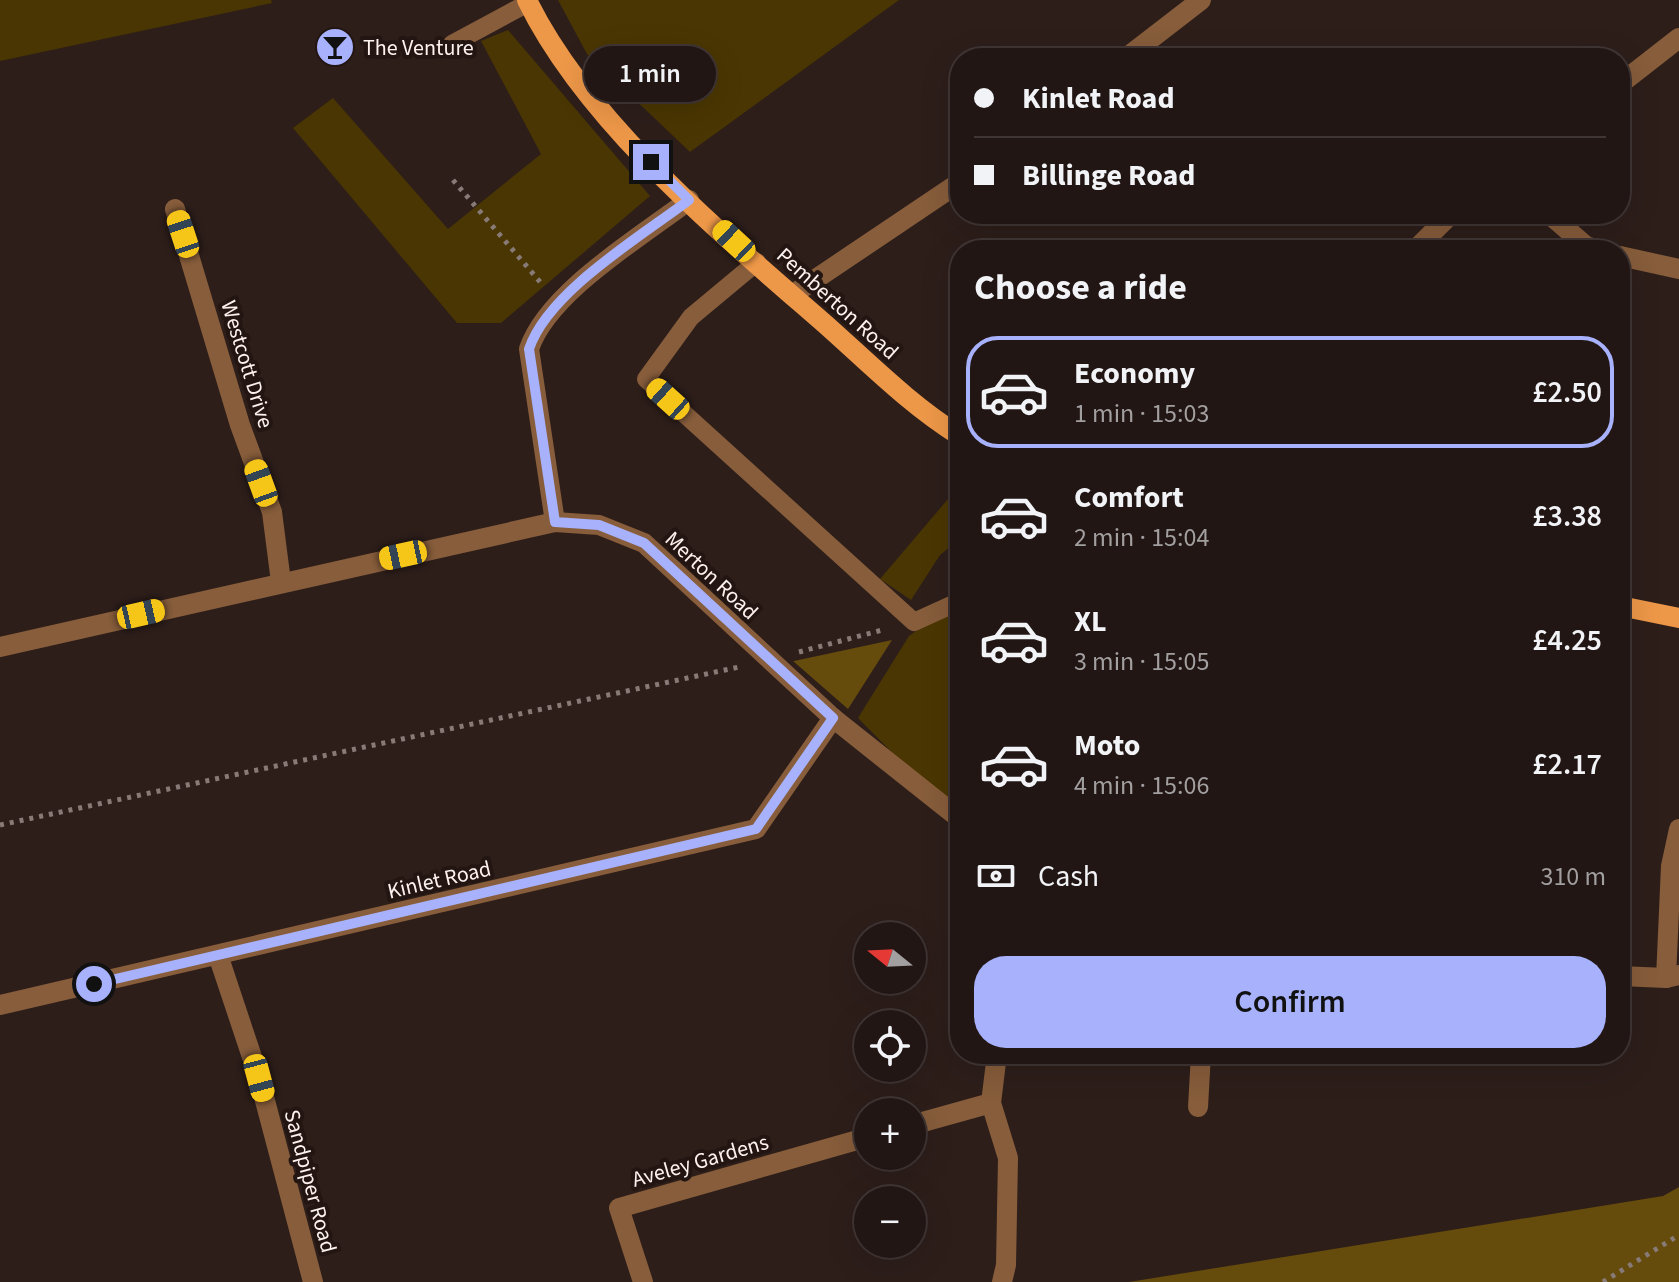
<!DOCTYPE html>
<html lang="en">
<head>
<meta charset="utf-8">
<style>
	body { margin:0; font-family:"Source Sans 3",sans-serif; background:#2a1f1d; color:#f1f3f6; height:100vh; display:flex; flex-direction:column; font-size:30px; white-space:nowrap }
	* { box-sizing:border-box; margin:0 }
	p { font-size:26px; color:#a29fa0 }
	.icon { flex:none; width:44px; height:44px; fill:none; stroke:currentColor; stroke-width:2; stroke-linecap:round; stroke-linejoin:round }
	.map { position:relative; flex:1; overflow:hidden }
	.details { position:absolute; left:950px; top:240px; width:680px; height:824px; display:flex; flex-direction:column; background:#221614; border-radius:32px; box-shadow:0 8px 32px #0002,0 0 0 2px #3f3534 }
	.details>* { flex:none }
	.banner { position:absolute; left:950px; top:48px; width:680px; height:176px; border-radius:32px; box-shadow:0 8px 32px #0002,0 0 0 2px #3f3534; display:grid; align-content:center; height:176px; padding:0 24px; background:#221614 }
	.needle { width:52px; rotate:288deg }
	.tools { position:absolute; left:854px; top:922px; display:grid; gap:16px }
	.tools a { display:grid; place-items:center; width:72px; height:72px; border-radius:50%; background:#221614; box-shadow:0 8px 32px #0002,0 0 0 2px #3f3534; font-size:40px }
	.end { position:absolute; width:36px; height:36px; margin:-18px; border:10px solid #a7b1fc; background:#111; box-shadow:0 0 0 4px #111 }
	.from { border-radius:50% }
	.bubble { position:absolute; height:56px; border-radius:28px; background:#221614; box-shadow:0 8px 32px #0002,0 0 0 2px #3f3534; font-size:26px; font-weight:600; line-height:56px; text-align:center }
	.car { position:absolute; width:24px; height:48px; margin:-24px -12px; border-radius:10px; box-shadow:0 0 6px 2px #0007; background:linear-gradient(#f5c518 24%,#345 0 40%,#f5c518 0 76%,#345 0 86%,#f5c518 0) }
	.banner b { display:flex; align-items:center; gap:28px; height:76px; font-size:30px }
	.banner b+b { border-top:2px solid #3f3534 }
	.banner i { width:20px; height:20px; background:#f1f3f6 }
	ul { padding:0; list-style:none }
	li { display:flex; align-items:center; gap:24px; height:112px; margin:0 16px 12px; padding:0 8px; border:4px solid transparent; border-radius:32px }
	li div { flex:1 }
	li b { display:block; font-size:30px }
	li em { font-style:normal; font-weight:600 }
	li.selected { border-color:#a7b1fc }
	li>.icon { width:72px; height:72px; stroke-width:1.5 }
	h2 { padding:0 24px; font-size:36px; line-height:96px }
	.pay { display:flex; align-items:center; gap:20px; height:88px; padding:0 24px; font-size:30px }
	.pay p { margin-inline-start:auto }
	.button { display:flex; gap:16px; margin-top:auto; padding:16px 24px }
	.button a { flex:1; height:92px; border-radius:32px; background:#a7b1fc; color:#111; font-size:32px; font-weight:600; line-height:92px; text-align:center }
	.map>svg:first-child { display:block }
</style>
</head>
<body>
<div class="map">
<svg width="1679" height="1282" viewBox="0 0 1679 1282">
	<rect width="100%" height="100%" fill="#2d1e1a"/>
	<g fill="#4a3602">
		<path d="M 0,0 L 271,0 L 272,3 L 0,61 Z"/>
		<path d="M 558,0 L 899,0 L 690,152 L 587,54 Z"/>
		<path d="M 508,30 L 650,196 L 501,323 L 457,323 L 293,128 L 333,98 L 448,229 L 541,154 L 481,41 Z"/>
		<path d="M 960,485 L 960,539 L 940,555 L 911,600 L 880,579 Z"/>
		<path d="M 958,602 L 960,791 L 950,811 L 858,718 L 909,636 Z"/>
	</g>
	<g fill="#654b0c">
		<path d="M 892,640 L 848,709 L 793,661 L 794,661 Z"/>
		<path d="M 1679,1187 L 1679,1282 L 1129,1282 L 1663,1196 Z"/>
	</g>
	<g fill="none" stroke-linecap="round" stroke-linejoin="round">
		<g stroke="#887b77" stroke-width="5" stroke-dasharray="4 6" stroke-linecap="butt">
			<path d="M 453,180 L 541,283"/>
			<path d="M 799,652 L 886,629"/>
			<path d="M 0,825 L 739,667"/>
			<path d="M 1603,1282 L 1679,1235"/>
		</g>
		<g stroke="#875d3b" stroke-width="18">
			<path d="M 452,44 L 528,3"/>
			<path d="M 757,262 L 691,317 L 646,379 L 914,622 L 958,602"/>
		</g>
		<g stroke="#875d3b" stroke-width="20">
			<path d="M 1126,58 L 1201,0"/>
			<path d="M 1620,84 L 1679,38"/>
			<path d="M 175,209 L 240,425 L 272,512 L 281,582"/>
			<path d="M 1549,214 L 1586,246 L 1600,250"/>
			<path d="M 1415,250 L 1451,214"/>
			<path d="M 1620,256 L 1679,269"/>
			<path d="M 792,295 L 960,182"/>
			<path d="M 555,522 L 529,349 C 548,292 641,237 689,200"/>
			<path d="M 960,599 L 960,608"/>
			<path d="M 0,647 L 555,522 L 599,525 L 644,543 L 833,718 L 960,819"/>
			<path d="M 218,955 L 259,1078 L 313,1282"/>
			<path d="M 1620,976 L 1666,978 L 1679,975"/>
			<path d="M 1666,978 L 1671,866 L 1679,829"/>
			<path d="M 0,1005 L 756,829 L 833,718"/>
			<path d="M 997,1054 L 991,1103 L 1008,1158 L 1006,1265 L 1002,1282"/>
			<path d="M 1198,1107 L 1201,1054"/>
			<path d="M 912,1125 L 991,1103"/>
			<path d="M 643,1282 L 619,1208 L 868,1137"/>
		</g>
		<g stroke="#ed9748" stroke-width="20">
			<path d="M 527,0 C 587,123 722,234 825,324 C 869,363 910,405 960,436"/>
			<path d="M 1620,606 L 1679,618"/>
		</g>
	</g>
	<g fill="none" stroke-linecap="round" stroke-linejoin="round">
		<path stroke="#a7b1fc" stroke-width="10" d="M 94,984 L 756,829 L 833,718 L 644,543 L 599,525 L 555,522 L 529,349 C 548,292 640,237 689,200 L 651,162"/>
	</g>
	<defs>
		<symbol id="bar-disc" viewBox="-11 -11 22 22"><circle r="9.5" fill="#a7b1fc" stroke="#231511"/><path d="M-6-5H6L.8 .8V4.5H3.5V6h-7V4.5H-.8V.8Z" fill="#111"/></symbol>
	</defs>
	<g fill-rule="evenodd">
		<use href="#bar-disc" x="313" y="25" width="44" height="44"/>
	</g>
	<g text-anchor="middle" stroke-width="8" stroke-linejoin="round" paint-order="stroke">
		<g font-size="22" fill="#fdf2ef" stroke="#231511" text-anchor="start">
			<text x="363" y="55">The Venture</text>
		</g>
		<g font-size="22" fill="#fdf2ef" stroke="#231511">
			<text transform="translate(838 303) rotate(42)" y="8">Pemberton Road</text>
			<text transform="translate(248 364) rotate(73)" y="8">Westcott Drive</text>
			<text transform="translate(712 575) rotate(43)" y="8">Merton Road</text>
			<text transform="translate(439 879) rotate(-13)" y="8">Kinlet Road</text>
			<text transform="translate(700 1160) rotate(-16)" y="8">Aveley Gardens</text>
			<text transform="translate(311 1181) rotate(75)" y="8">Sandpiper Road</text>
		</g>
	</g>
</svg>
<div class="tools">
<a><svg class="needle" viewBox="-14 -14 28 28"><path d="M0-13l5 13h-10z" fill="#e53935"/><path d="M0 13l5-13h-10z" fill="#a29fa0"/></svg></a>
<a><svg class="icon" aria-label="locate" viewBox="0 0 24 24"><circle cx="12" cy="12" r="6"/><path d="M12 2v4M12 18v4M2 12h4M18 12h4"/></svg></a>
<a>+</a>
<a>−</a>
</div>
<i class="end from" style="left:94px;top:984px"></i>
<i class="end" style="left:651px;top:162px"></i>
<div class="bubble" style="left:584px;top:46px;width:132px">1 min</div>
<i class="car" style="left:183px;top:234px;rotate:342deg"></i>
<i class="car" style="left:734px;top:241px;rotate:313deg"></i>
<i class="car" style="left:668px;top:399px;rotate:312deg"></i>
<i class="car" style="left:261px;top:483px;rotate:340deg"></i>
<i class="car" style="left:403px;top:555px;rotate:258deg"></i>
<i class="car" style="left:141px;top:614px;rotate:77deg"></i>
<i class="car" style="left:259px;top:1078px;rotate:165deg"></i>
<div class="banner">
<b><i class="from"></i>Kinlet Road</b>
<b><i></i>Billinge Road</b>
</div>
<section class="details">
<h2>Choose a ride</h2>
<ul>
<li class="selected"><svg class="icon" aria-label="car" viewBox="0 0 24 24"><path d="M5 17H2v-5l4-1 3-4h7l3 4 3 1v5h-3M9 17h6M6 11h13"/><circle cx="7" cy="17" r="2"/><circle cx="17" cy="17" r="2"/></svg><div><b>Economy</b><p>1 min · 15:03</p></div><em>£2.50</em></li>
<li><svg class="icon" aria-label="car" viewBox="0 0 24 24"><path d="M5 17H2v-5l4-1 3-4h7l3 4 3 1v5h-3M9 17h6M6 11h13"/><circle cx="7" cy="17" r="2"/><circle cx="17" cy="17" r="2"/></svg><div><b>Comfort</b><p>2 min · 15:04</p></div><em>£3.38</em></li>
<li><svg class="icon" aria-label="car" viewBox="0 0 24 24"><path d="M5 17H2v-5l4-1 3-4h7l3 4 3 1v5h-3M9 17h6M6 11h13"/><circle cx="7" cy="17" r="2"/><circle cx="17" cy="17" r="2"/></svg><div><b>XL</b><p>3 min · 15:05</p></div><em>£4.25</em></li>
<li><svg class="icon" aria-label="car" viewBox="0 0 24 24"><path d="M5 17H2v-5l4-1 3-4h7l3 4 3 1v5h-3M9 17h6M6 11h13"/><circle cx="7" cy="17" r="2"/><circle cx="17" cy="17" r="2"/></svg><div><b>Moto</b><p>4 min · 15:06</p></div><em>£2.17</em></li>
</ul>
<div class="pay"><svg class="icon" aria-label="cash" viewBox="0 0 24 24"><path d="M3 7h18v10H3z"/><circle cx="12" cy="12" r="2"/></svg>Cash<p>310 m</p></div>
<div class="button"><a>Confirm</a></div>
</section>
</div>
</body>
</html>
